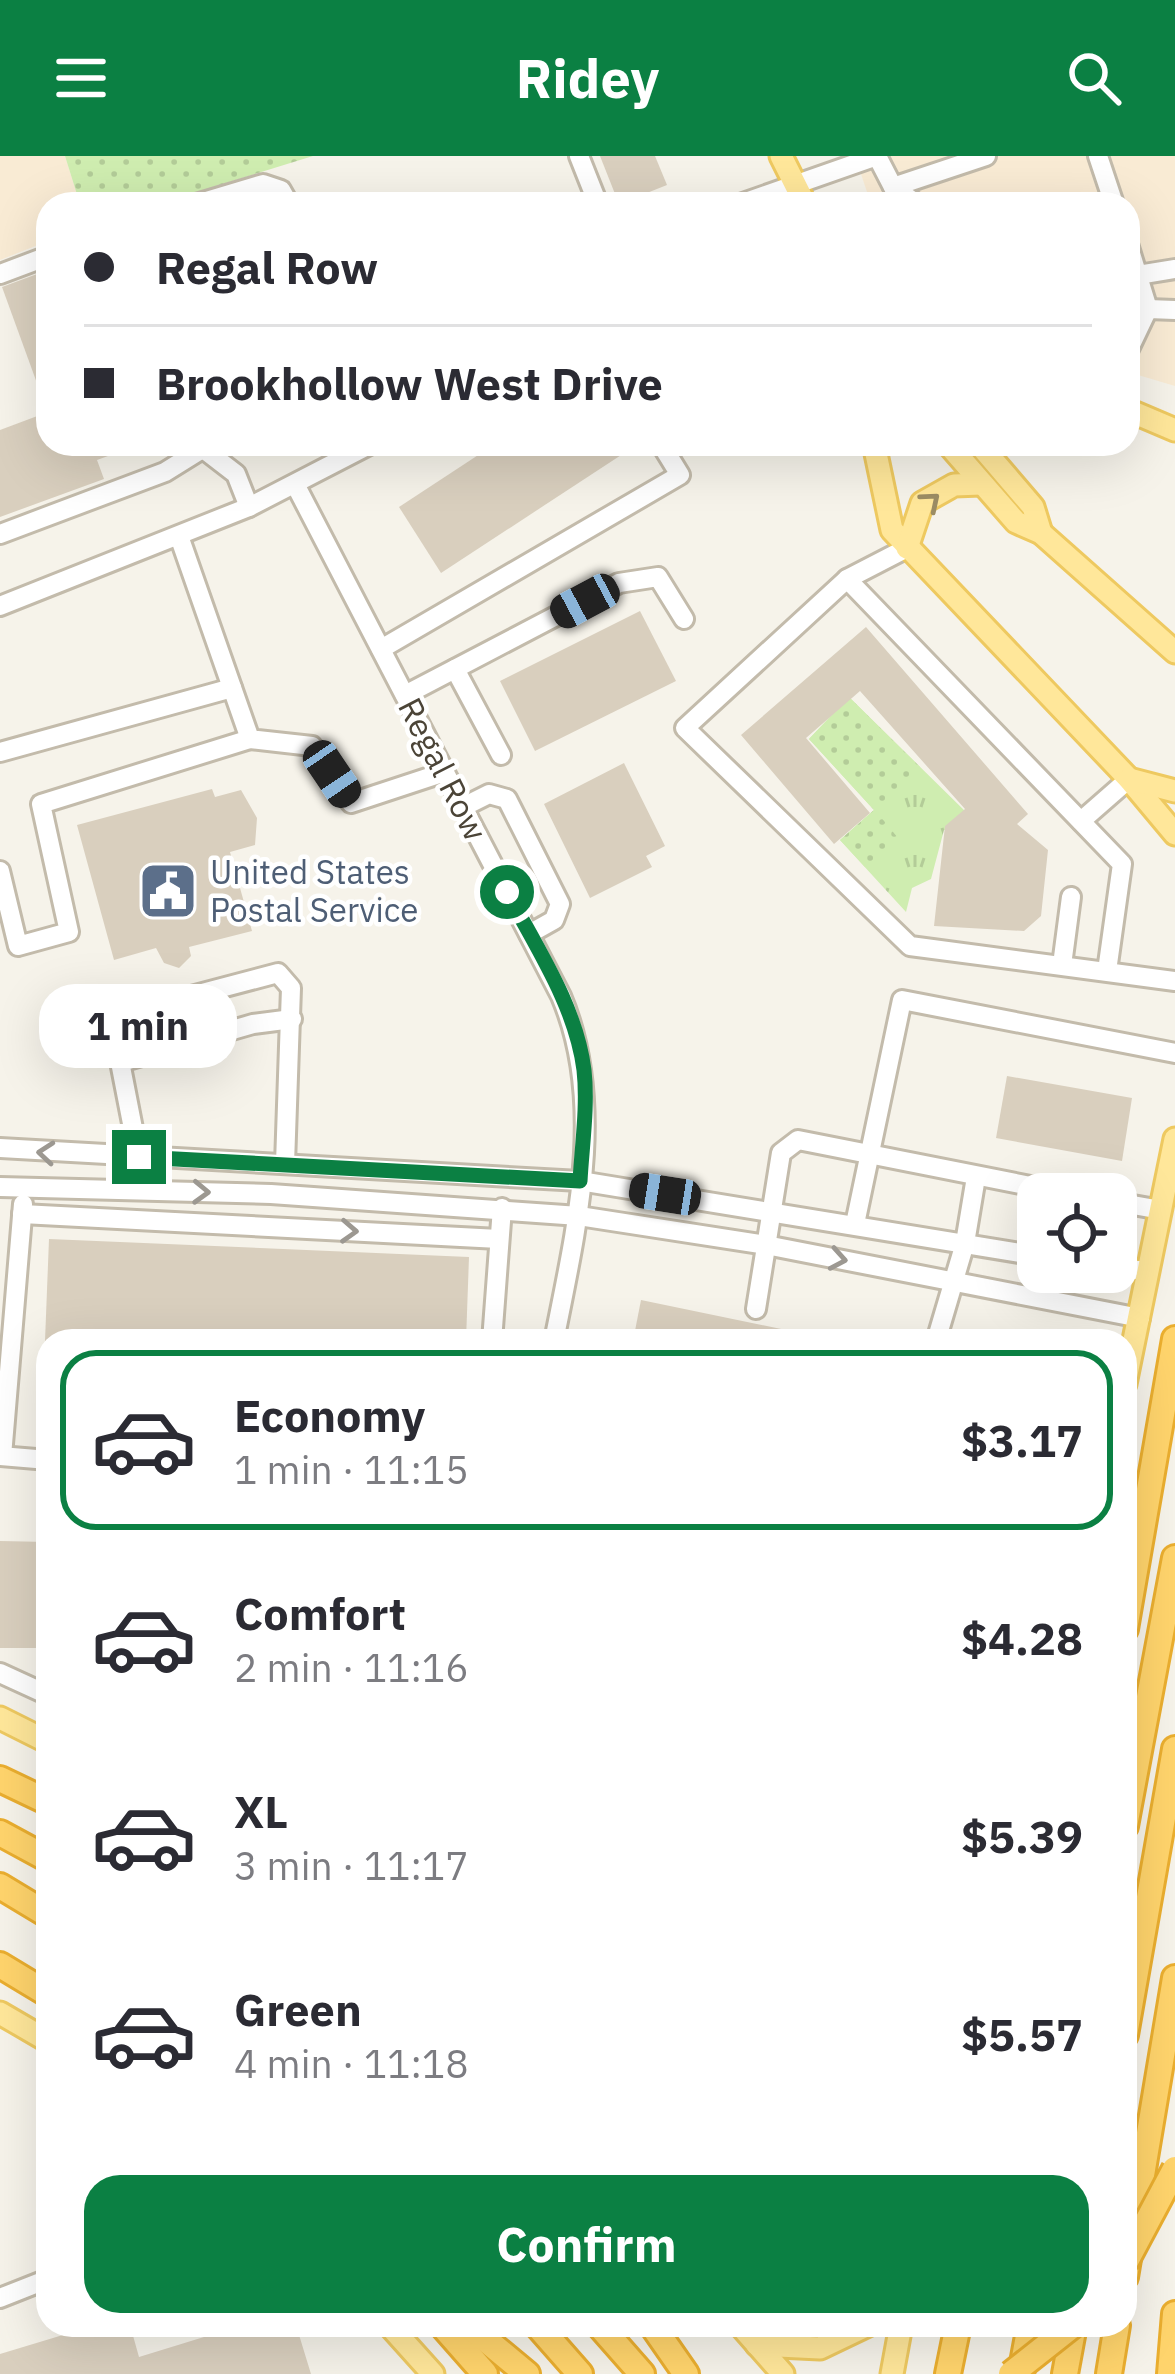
<!DOCTYPE html>
<html lang="en">
<head>
<meta charset="utf-8">
<style>
	body { margin:0; font-family:"IBM Plex Sans",sans-serif; background:#f2f2f3; color:#2b2b33; height:100vh; display:flex; flex-direction:column; font-size:45px; white-space:nowrap }
	* { box-sizing:border-box; margin:0 }
	p { font-size:39px; color:#7c7c81 }
	.icon { flex:none; width:66px; height:66px; fill:none; stroke:currentColor; stroke-width:2; stroke-linecap:round; stroke-linejoin:round }
	.map { position:relative; flex:1; overflow:hidden }
	.drawer { position:absolute; left:36px; top:1173px; width:1101px; height:1008px; display:flex; flex-direction:column; background:#fff; border-radius:36px; box-shadow:0 12px 48px #0002 }
	.drawer>* { flex:none }
	.hud { position:absolute; left:36px; top:36px; width:1104px; height:264px; border-radius:36px; box-shadow:0 12px 48px #0002; display:grid; align-content:center; height:264px; padding:0 48px; background:#fff }
	.tools { position:absolute; left:1017px; top:1017px; display:grid; gap:24px }
	.tools a { display:grid; place-items:center; width:120px; height:120px; border-radius:24px; background:#fff; box-shadow:0 12px 48px #0002; font-size:60px }
	.end { position:absolute; width:54px; height:54px; margin:-27px; border:15px solid #0b8043; background:#fff; box-shadow:0 0 0 6px #fff }
	.from { border-radius:50% }
	.bubble { position:absolute; height:84px; border-radius:36px; background:#fff; box-shadow:0 12px 48px #0002; font-size:39px; font-weight:700; line-height:84px; text-align:center }
	.car { position:absolute; width:36px; height:72px; margin:-36px -18px; border-radius:15px; box-shadow:0 0 9px 3px #0007; background:linear-gradient(#222 24%,#8ab4d8 0 40%,#222 0 76%,#8ab4d8 0 86%,#222 0) }
	.hud b { display:flex; align-items:center; gap:42px; height:114px; font-size:45px }
	.hud b+b { border-top:3px solid #e1e1e2 }
	.hud i { width:30px; height:30px; background:#2b2b33 }
	ul { padding:21px 0 0; list-style:none }
	li { display:flex; align-items:center; gap:36px; height:180px; margin:0 24px 18px; padding:0 24px; border:6px solid transparent; border-radius:36px }
	li div { flex:1 }
	li b { display:block; font-size:45px }
	li em { font-style:normal; font-weight:700 }
	li.selected { border-color:#0b8043 }
	li>.icon { width:108px; height:108px; stroke-width:1.5 }
	.primary-button { display:flex; gap:24px; margin-top:auto; padding:24px 48px }
	.primary-button a { flex:1; height:138px; border-radius:36px; background:#0b8043; color:#fff; font-size:48px; font-weight:700; line-height:138px; text-align:center }
	header { display:flex; justify-content:space-between; align-items:center; height:156px; padding:0 48px; background:#0b8043; color:#fff; font-size:54px; font-weight:700 }
	.map>svg:first-child { display:block }
</style>
</head>
<body>
<header><svg class="icon" aria-label="menu" viewBox="0 0 24 24"><path d="M4 6h16M4 12h16M4 18h16"/></svg>Ridey<svg class="icon" aria-label="search" viewBox="0 0 24 24"><circle cx="10" cy="10" r="6"/><path d="M15 15l6 6"/></svg></header>
<div class="map">
<svg width="1175" height="2218" viewBox="0 0 1175 2218">
	<defs>
		<pattern id="grass-tufts" width="24" height="20" patternUnits="userSpaceOnUse" patternTransform="scale(3)"><rect width="24" height="20" fill="#cfedb0"/><path d="M3 7l-1-3M5 7V3M7 7l1-3M15 17l-1-3M17 17v-4M19 17l1-3" fill="none" stroke="#b3cc98"/></pattern>
		<pattern id="park-dots" width="8" height="8" patternUnits="userSpaceOnUse" patternTransform="scale(3)"><rect width="8" height="8" fill="#cfedb0"/><path d="M2 2h.1M6 6h.1" fill="none" stroke="#b3cc98" stroke-width="1.8" stroke-linecap="round"/></pattern>
	</defs>
	<rect width="100%" height="100%" fill="#f6f3ea"/>
	<g fill="#f9ebd4">
		<path d="M 0,0 L 65,0 L 80,48 L 48,48 L 48,85 L 0,104 Z"/>
		<path d="M 855,0 L 1175,0 L 1175,230 L 1128,216 L 1128,48 L 871,48 Z"/>
	</g>
	<path fill="url(#grass-tufts)" d="M 849,541 L 968,658 L 958,673 L 944,674 L 931,723 L 912,732 L 906,756 L 840,684 L 874,654 L 809,583 Z"/>
	<g fill="url(#park-dots)">
		<path d="M 65,0 L 313,0 L 158,48 L 80,48 Z"/>
		<path d="M 849,541 L 920,611 L 875,654 L 898,682 L 865,711 L 840,684 L 874,654 L 809,583 Z"/>
	</g>
	<g fill="#d9cfbe">
		<path d="M 600,0 L 655,0 L 667,29 L 619,48 Z"/>
		<path d="M 48,114 L 48,252 L 46,252 L 2,131 Z"/>
		<path d="M 48,256 L 48,288 L 104,288 L 108,300 L 97,304 L 104,323 L 0,361 L 0,274 Z"/>
		<path d="M 495,288 L 638,288 L 441,417 L 399,351 Z"/>
		<path d="M 640,455 L 676,525 L 535,595 L 500,525 Z"/>
		<path d="M 866,471 L 1028,658 L 1017,668 L 1048,694 L 1041,760 L 1024,775 L 934,770 L 945,670 L 965,653 L 860,535 L 806,582 L 870,657 L 834,688 L 741,579 Z"/>
		<path d="M 624,607 L 665,690 L 646,700 L 652,711 L 590,742 L 544,648 Z"/>
		<path d="M 212,633 L 215,641 L 241,634 L 257,662 L 255,689 L 230,696 L 252,775 L 189,791 L 191,800 L 179,812 L 164,807 L 156,792 L 114,804 L 77,669 Z"/>
		<path d="M 1007,920 L 1132,942 L 1122,1005 L 996,982 Z"/>
		<path d="M 49,1083 L 469,1101 L 466,1185 L 45,1185 Z"/>
		<path d="M 641,1144 L 810,1179 L 809,1185 L 633,1185 Z"/>
		<path d="M 0,1385 L 48,1386 L 48,1492 L 0,1492 Z"/>
		<path d="M 96,2169 L 130,2169 L 139,2201 L 243,2169 L 296,2169 L 311,2218 L 0,2218 L 0,2198 Z"/>
	</g>
	<g fill="none" stroke-linecap="round" stroke-linejoin="round">
		<defs>
			<g id="minor">
				<path d="M 579,0 L 598,48"/>
				<path d="M 877,0 L 893,31 L 917,48"/>
				<path d="M 1098,0 L 1114,48"/>
				<path d="M 893,31 L 986,0"/>
				<path d="M 196,48 L 263,28 L 281,34 L 289,48"/>
				<path d="M 740,48 L 877,0"/>
				<path d="M 1128,88 L 1148,153 L 1128,195"/>
				<path d="M 1128,112 L 1138,119 L 1175,113"/>
				<path d="M 0,118 L 48,100"/>
				<path d="M 1148,153 L 1175,154"/>
				<path d="M 201,291 L 236,318 L 249,351"/>
				<path d="M 296,330 L 561,840 C 607,948 576,1074 554,1185"/>
				<path d="M 0,378 L 165,316 L 210,288"/>
				<path d="M 179,380 L 250,583 L 312,590 L 351,647 L 445,616"/>
				<path d="M 907,392 L 847,423 L 685,572 L 910,790 L 1175,825"/>
				<path d="M 847,423 L 1122,708 L 1107,815"/>
				<path d="M 0,450 L 249,351 L 371,288"/>
				<path d="M 381,493 L 680,319 L 661,288"/>
				<path d="M 455,513 L 501,599"/>
				<path d="M 405,539 L 619,427 L 658,421 L 684,463"/>
				<path d="M 0,596 L 232,532"/>
				<path d="M 463,651 L 489,638 L 507,643 L 560,748 L 554,764 L 529,778"/>
				<path d="M 1081,665 L 1129,623"/>
				<path d="M 0,715 L 18,790 L 69,776 L 41,648 L 250,583"/>
				<path d="M 1062,809 L 1071,741"/>
				<path d="M 121,906 L 253,868 L 292,863"/>
				<path d="M 0,992 L 580,1025 L 1038,1100"/>
				<path d="M 0,1031 L 271,1038 L 579,1060 L 766,1089 L 1140,1162"/>
				<path d="M 145,1034 L 113,870 L 119,859 L 278,817 L 291,832 L 285,1008"/>
				<path d="M 1116,1046 L 1161,1054"/>
				<path d="M 22,1058 L 499,1083"/>
				<path d="M 855,1068 L 902,844 L 1175,897"/>
				<path d="M 1116,1112 L 1149,1115"/>
				<path d="M 756,1153 L 781,997 L 798,984 L 1071,1038"/>
				<path d="M 492,1185 L 502,1052"/>
				<path d="M 936,1185 L 965,1087 L 976,1021"/>
				<path d="M 0,1300 L 48,1304"/>
				<path d="M 2,1300 L 23,1048"/>
				<path d="M 0,1517 L 48,1539"/>
				<path d="M 0,2142 L 48,2123"/>
			</g>
			<g id="major">
				<path d="M 781,0 L 805,48"/>
				<path d="M 1128,254 L 1175,274"/>
				<path d="M 874,288 L 892,374 L 1129,623 L 1175,678"/>
				<path d="M 948,288 L 1016,366 L 1041,377 L 1175,496"/>
				<path d="M 979,288 L 1033,351 L 1041,377"/>
				<path d="M 907,392 L 922,347 L 954,329 L 981,328"/>
				<path d="M 1129,623 L 1175,635"/>
				<path d="M 1125,1228 L 1175,983"/>
				<path d="M 0,1562 L 48,1586"/>
				<path d="M 0,1857 L 48,1885"/>
				<path d="M 389,2169 L 433,2218"/>
				<path d="M 740,2169 L 783,2218"/>
				<path d="M 757,2189 L 820,2192 L 868,2169"/>
				<path d="M 892,2218 L 901,2169"/>
			</g>
			<g id="highway">
				<path d="M 1125,1473 L 1175,1183"/>
				<path d="M 0,1623 L 48,1646"/>
				<path d="M 1125,1670 L 1175,1402"/>
				<path d="M 0,1677 L 48,1703"/>
				<path d="M 0,1730 L 48,1759"/>
				<path d="M 0,1809 L 48,1838"/>
				<path d="M 1125,1879 L 1175,1593"/>
				<path d="M 1125,2121 L 1175,1822"/>
				<path d="M 442,2169 L 485,2218"/>
				<path d="M 468,2169 L 527,2218"/>
				<path d="M 537,2169 L 580,2218"/>
				<path d="M 599,2169 L 642,2218"/>
				<path d="M 652,2169 L 686,2218"/>
				<path d="M 948,2218 L 958,2169"/>
				<path d="M 1021,2218 L 1030,2169"/>
				<path d="M 1065,2218 L 1074,2169"/>
				<path d="M 1109,2218 L 1117,2169"/>
				<path d="M 1170,2218 L 1175,2158"/>
			</g>
		</defs>
		<use href="#minor" stroke="#c3bbab" stroke-width="24"/>
		<use href="#major" stroke="#eec960" stroke-width="27"/>
		<use href="#highway" stroke="#eaae2f" stroke-width="30"/>
		<use href="#minor" stroke="#fff" stroke-width="18"/>
		<use href="#major" stroke="#ffe79a" stroke-width="21"/>
		<use href="#highway" stroke="#ffd46c" stroke-width="24"/>
		<defs>
			<g id="highway-bridge">
				<path d="M 1125,2107 L 1175,2013"/>
				<path d="M 1011,2218 L 1073,2169"/>
			</g>
		</defs>
		<use href="#highway-bridge" stroke="#eaae2f" stroke-width="30" stroke-linecap="butt"/>
		<use href="#highway-bridge" stroke="#ffd46c" stroke-width="24"/>
	</g>
	<defs><path id="oneway-chevron" d="M-2-3.5L2.5 0L-2 3.5" fill="none" stroke-width="1.6" stroke-linecap="round" stroke-linejoin="round" transform="scale(3)"/></defs>
	<use stroke="#9c8d64" href="#oneway-chevron" transform="translate(931 345) rotate(-40)"/>
	<g stroke="#9c9891">
		<use href="#oneway-chevron" transform="translate(46 997) rotate(-175)"/>
		<use href="#oneway-chevron" transform="translate(201 1036) rotate(2)"/>
		<use href="#oneway-chevron" transform="translate(349 1075) rotate(3)"/>
		<use href="#oneway-chevron" transform="translate(838 1103) rotate(10)"/>
	</g>
	<g fill="none" stroke-linecap="round" stroke-linejoin="round">
		<path stroke="#0b8043" stroke-width="15" d="M 139,1001 L 580,1025 C 582,989 588,950 584,914 C 576,850 536,791 507,736"/>
	</g>
	<defs>
		<symbol id="civic-square" viewBox="-11 -11 22 22"><rect x="-9" y="-9" width="18" height="18" rx="4" fill="#5c6f8a" stroke="#fff"/><path d="M-.6-6.5H3V-4.5H.6V-3L4-1V1h2V6H-6V1h2V-1L-.6-3ZM-1.2 2.5V6h2.4V2.5Z" fill="#fff"/></symbol>
	</defs>
	<g fill-rule="evenodd">
		<use href="#civic-square" x="135" y="702" width="66" height="66"/>
	</g>
	<g text-anchor="middle" stroke-width="9" stroke-linejoin="round" paint-order="stroke">
		<g font-size="33" fill="#4b4437" stroke="#fff">
			<text transform="translate(443 613) rotate(63)" y="12">Regal Row</text>
		</g>
		<g font-size="33" fill="#4e5e75" stroke="#fff" text-anchor="start">
			<text x="210" y="728">United States<tspan x="210" dy="38">Postal Service</tspan></text>
		</g>
	</g>
</svg>
<div class="tools">
<a><svg class="icon" aria-label="locate" viewBox="0 0 24 24"><circle cx="12" cy="12" r="6"/><path d="M12 2v4M12 18v4M2 12h4M18 12h4"/></svg></a>
</div>
<i class="end from" style="left:507px;top:736px"></i>
<i class="end" style="left:139px;top:1001px"></i>
<div class="bubble" style="left:39px;top:828px;width:198px">1 min</div>
<i class="car" style="left:585px;top:445px;rotate:242deg"></i>
<i class="car" style="left:332px;top:618px;rotate:146deg"></i>
<i class="car" style="left:665px;top:1038px;rotate:279deg"></i>
<div class="hud">
<b><i class="from"></i>Regal Row</b>
<b><i></i>Brookhollow West Drive</b>
</div>
<section class="drawer">
<ul>
<li class="selected"><svg class="icon" aria-label="car" viewBox="0 0 24 24"><path d="M5 17H2v-5l4-1 3-4h7l3 4 3 1v5h-3M9 17h6M6 11h13"/><circle cx="7" cy="17" r="2"/><circle cx="17" cy="17" r="2"/></svg><div><b>Economy</b><p>1 min · 11:15</p></div><em>$3.17</em></li>
<li><svg class="icon" aria-label="car" viewBox="0 0 24 24"><path d="M5 17H2v-5l4-1 3-4h7l3 4 3 1v5h-3M9 17h6M6 11h13"/><circle cx="7" cy="17" r="2"/><circle cx="17" cy="17" r="2"/></svg><div><b>Comfort</b><p>2 min · 11:16</p></div><em>$4.28</em></li>
<li><svg class="icon" aria-label="car" viewBox="0 0 24 24"><path d="M5 17H2v-5l4-1 3-4h7l3 4 3 1v5h-3M9 17h6M6 11h13"/><circle cx="7" cy="17" r="2"/><circle cx="17" cy="17" r="2"/></svg><div><b>XL</b><p>3 min · 11:17</p></div><em>$5.39</em></li>
<li><svg class="icon" aria-label="car" viewBox="0 0 24 24"><path d="M5 17H2v-5l4-1 3-4h7l3 4 3 1v5h-3M9 17h6M6 11h13"/><circle cx="7" cy="17" r="2"/><circle cx="17" cy="17" r="2"/></svg><div><b>Green</b><p>4 min · 11:18</p></div><em>$5.57</em></li>
</ul>
<div class="primary-button"><a>Confirm</a></div>
</section>
</div>
</body>
</html>
